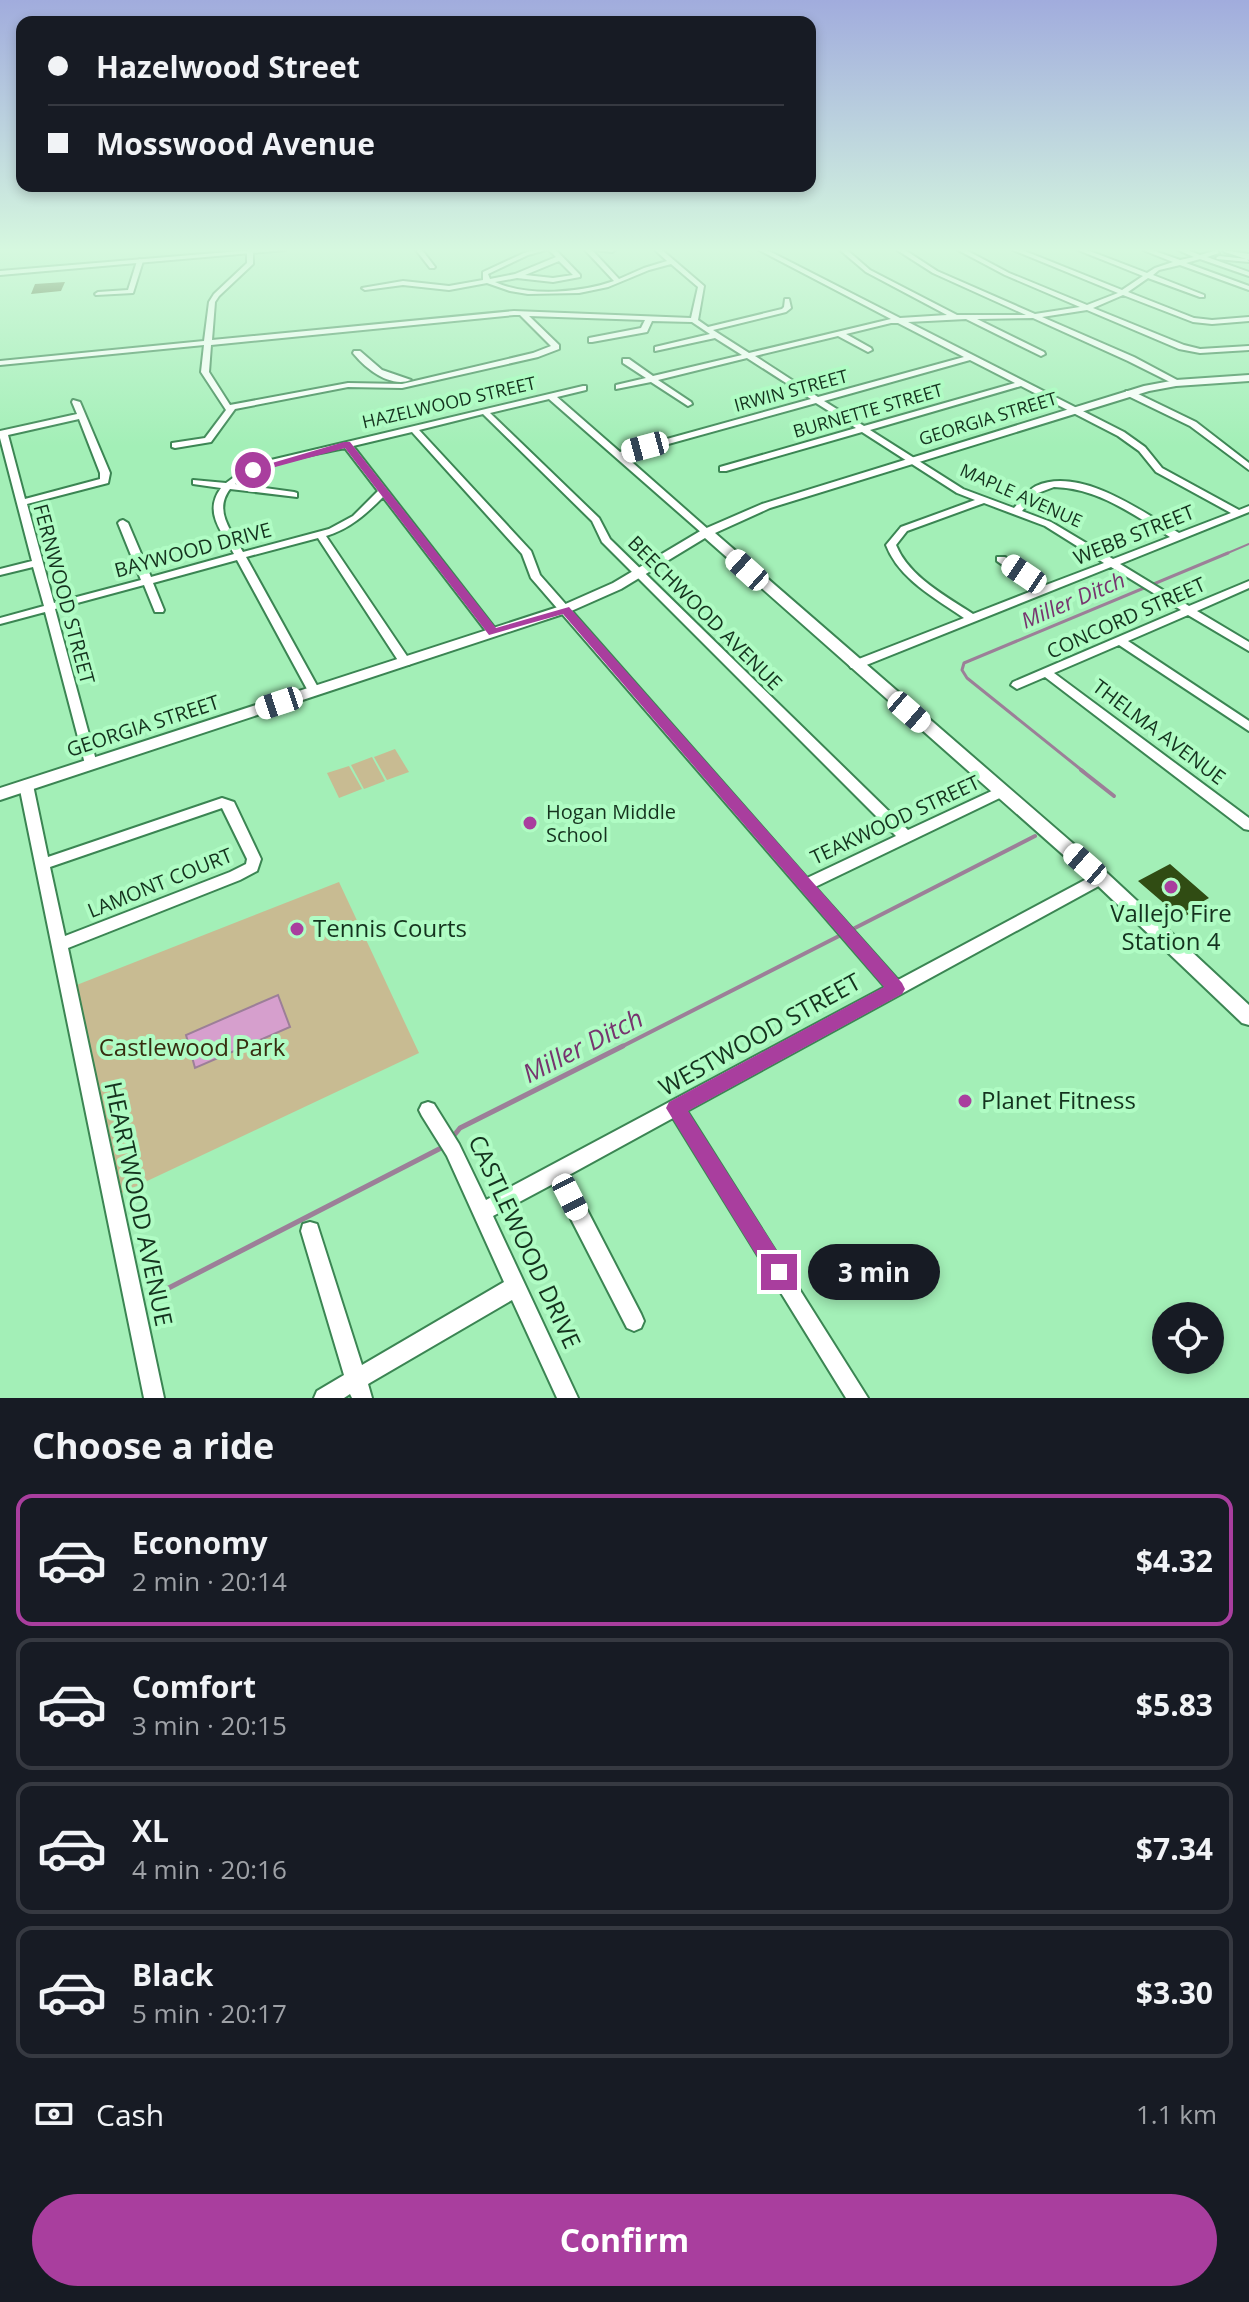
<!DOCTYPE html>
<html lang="en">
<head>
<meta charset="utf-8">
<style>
	body { margin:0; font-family:"Open Sans",sans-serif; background:#242831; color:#f1f3f6; height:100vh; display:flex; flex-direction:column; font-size:30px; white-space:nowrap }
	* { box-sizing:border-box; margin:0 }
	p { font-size:26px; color:#9ea1a6 }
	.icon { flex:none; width:44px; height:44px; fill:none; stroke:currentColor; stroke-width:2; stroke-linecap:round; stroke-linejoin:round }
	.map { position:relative; height:1398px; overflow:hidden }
	.details { display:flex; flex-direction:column; background:#171b24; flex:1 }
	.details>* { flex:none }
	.banner { position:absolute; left:16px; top:16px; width:800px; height:176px; border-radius:16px; box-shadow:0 4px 12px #0003; display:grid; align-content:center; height:176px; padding:0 32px; background:#171b24 }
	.buttons { position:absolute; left:1152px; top:1302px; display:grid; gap:16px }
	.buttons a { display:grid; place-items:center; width:72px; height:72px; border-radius:50%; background:#171b24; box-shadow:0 4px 12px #0003; font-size:40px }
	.end { position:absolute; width:36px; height:36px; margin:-18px; border:10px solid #a93e9e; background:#fff; box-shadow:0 0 0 4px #fff }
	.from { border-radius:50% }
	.bubble { position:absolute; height:56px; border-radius:28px; background:#171b24; box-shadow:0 4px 12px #0003; font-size:26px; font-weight:700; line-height:56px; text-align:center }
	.car { position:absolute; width:24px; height:48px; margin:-24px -12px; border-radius:10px; box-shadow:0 0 6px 2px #0007; background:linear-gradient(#fff 24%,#345 0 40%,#fff 0 76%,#345 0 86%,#fff 0) }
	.banner b { display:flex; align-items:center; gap:28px; height:76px; font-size:30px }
	.banner b+b { border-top:2px solid #363941 }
	.banner i { width:20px; height:20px; background:#f1f3f6 }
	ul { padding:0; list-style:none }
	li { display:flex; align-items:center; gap:24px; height:132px; margin:0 16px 12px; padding:0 16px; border:4px solid #363941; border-radius:16px }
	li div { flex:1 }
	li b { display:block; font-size:30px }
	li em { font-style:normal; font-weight:700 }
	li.active { border-color:#a93e9e }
	li>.icon { width:72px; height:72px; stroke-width:1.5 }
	h2 { padding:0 32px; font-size:36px; line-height:96px }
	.pay { display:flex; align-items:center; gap:20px; height:88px; padding:0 32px; font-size:30px }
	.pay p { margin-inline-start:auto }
	.cta { display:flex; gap:16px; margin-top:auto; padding:16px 32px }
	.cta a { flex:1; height:92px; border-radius:48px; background:#a93e9e; color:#fff; font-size:32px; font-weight:700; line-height:92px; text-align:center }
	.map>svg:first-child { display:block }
</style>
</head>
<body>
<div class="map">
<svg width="1249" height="1398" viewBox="0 0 1249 1398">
	<rect width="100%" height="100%" fill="#a3efb7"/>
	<g fill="#c8bb92">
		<path d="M 395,749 L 409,772 L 387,780 L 374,757 Z"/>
		<path d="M 372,757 L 385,781 L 364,789 L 351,765 Z"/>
		<path d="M 349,766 L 362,789 L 339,798 L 327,773 Z"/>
		<path d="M 339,882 L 419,1053 L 111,1198 L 69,988 Z"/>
	</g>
	<path fill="#d69fcd" stroke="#9c7f98" stroke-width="2" d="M 278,995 L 290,1027 L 195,1068 L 186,1035 Z"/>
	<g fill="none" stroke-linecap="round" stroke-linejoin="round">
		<path stroke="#9c7f98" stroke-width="2" d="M 1223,555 L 1249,544"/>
		<path stroke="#9c7f98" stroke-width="3" d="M 1084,772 L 967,678 L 962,670 L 964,663 L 1228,553"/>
		<g stroke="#9c7f98" stroke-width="4">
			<path d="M 1081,770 L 1114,796"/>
			<path d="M 851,930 L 1035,836"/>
			<path d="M 619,1048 L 841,935"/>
		</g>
		<g stroke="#9c7f98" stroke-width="5">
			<path d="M 451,1139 L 460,1128 L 623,1046"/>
			<path d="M 155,1295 L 443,1147"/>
		</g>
	</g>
	<g fill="#304c13">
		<path d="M 65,282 L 61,291 L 31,294 L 35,284 Z"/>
		<path d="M 1170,864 L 1209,898 L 1186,911 L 1189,914 L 1181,918 L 1138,881 Z"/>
	</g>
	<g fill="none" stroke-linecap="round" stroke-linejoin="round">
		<defs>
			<g id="minor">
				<path d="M 416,250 L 422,250 L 435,267 L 434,268 L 430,268 Z"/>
				<path d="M 534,250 L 546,250 L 528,255 L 488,274 L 490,279 L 515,274 L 556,257 L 549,250 L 556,250 L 580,275 L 580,277 L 553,282 L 517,278 L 495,282 C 527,297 581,293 614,281 L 585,250 L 592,250 L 619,279 L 644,268 L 667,261 L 655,250 L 662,250 L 704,286 L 698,320 L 708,327 L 782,309 L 784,307 L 785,299 L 789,299 L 791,308 L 786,312 L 713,330 L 749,353 L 891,319 L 759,250 L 767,250 L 900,318 L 947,315 L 866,272 L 840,250 L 847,250 L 870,270 L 957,315 L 1026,315 L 933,273 L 897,250 L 905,250 L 937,271 L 1035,314 L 1080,307 L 1005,275 L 958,250 L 966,250 L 1009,273 L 1087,305 L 1118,293 L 1013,250 L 1022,250 L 1122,290 L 1143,276 L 1078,250 L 1087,250 L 1147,273 L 1155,268 L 1173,262 L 1143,250 L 1152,250 L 1180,260 L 1194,257 L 1178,250 L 1188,250 L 1200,255 L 1217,250 L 1219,253 L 1207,257 L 1249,272 L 1249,276 L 1200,259 L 1186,263 L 1249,286 L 1249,290 L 1180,265 L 1159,270 L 1153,275 L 1204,295 L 1204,297 L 1200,297 L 1148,278 L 1128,292 L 1194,318 L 1212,320 L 1249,317 L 1249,321 L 1212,324 L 1193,322 L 1123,295 L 1093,308 L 1184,345 L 1200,349 L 1249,346 L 1249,350 L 1200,353 L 1179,349 L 1087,310 L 1042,317 L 1134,357 L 1179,381 L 1179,385 L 1176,385 L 1128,361 L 1033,318 L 977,319 L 1044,352 L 1045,354 L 1041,356 L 966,319 L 908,322 L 1124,432 L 1145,447 L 1162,468 L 1239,510 L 1249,506 L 1249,512 L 1120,564 L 1189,606 L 1249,581 L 1249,588 L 1197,611 L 1249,642 L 1249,651 L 1188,615 L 1128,641 L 1249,721 L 1249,731 L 1119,645 L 1054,673 L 1249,818 L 1249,830 L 1244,829 L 1045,677 L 1017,689 L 1011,685 L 1013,682 L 1181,610 L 1111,567 L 859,668 L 851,668 L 849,665 L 851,662 L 964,618 C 935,598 899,579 886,545 L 901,527 L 975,500 L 957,493 L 862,432 L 726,471 L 720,471 L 720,467 L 856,428 L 816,403 L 625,456 L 709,530 L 709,534 L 703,534 L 549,399 L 490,413 L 599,518 L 610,539 L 908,830 L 996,789 L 1006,789 L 1008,792 L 1006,795 L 815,887 L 898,980 L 1096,874 L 1101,872 L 1106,874 L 1108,878 L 1106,882 L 687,1111 L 868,1398 L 846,1398 L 673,1118 L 569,1175 L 641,1314 L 644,1321 L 641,1328 L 634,1331 L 627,1328 L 553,1184 L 493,1216 L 578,1398 L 557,1398 L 512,1300 L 368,1384 L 372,1398 L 352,1398 L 350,1394 L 344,1398 L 314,1398 L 317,1391 L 344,1375 L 301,1231 L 303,1224 L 310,1222 L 317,1224 L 362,1365 L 504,1282 L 447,1156 L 422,1116 L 419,1110 L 422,1104 L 428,1102 L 434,1104 L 459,1144 L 486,1200 L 885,987 L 531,578 L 522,554 L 412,432 L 353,446 L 497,631 L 499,633 L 497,635 L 489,635 L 383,497 C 366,514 350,529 326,536 L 411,662 L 409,665 L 401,665 L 318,538 L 246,557 L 320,691 L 318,694 L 314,695 L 308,691 L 237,560 L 153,583 L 164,610 L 163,612 L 155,612 L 144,585 L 55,609 L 97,764 L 96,767 L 86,767 L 85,764 L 45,612 L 0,624 L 0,618 L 44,606 L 33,567 L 0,575 L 0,569 L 32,561 L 0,438 L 0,431 L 77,414 L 72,402 L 73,400 L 80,402 L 110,473 L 108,483 L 27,504 L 54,603 L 141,580 L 118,523 L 120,521 L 123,520 L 128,523 L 151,577 L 234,554 C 222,532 203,512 221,488 L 193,484 L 193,480 L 226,483 L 241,472 L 271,460 L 583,386 L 586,386 L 586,390 L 557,397 L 620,452 L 811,399 L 747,358 L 658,380 L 691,402 L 692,404 L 688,406 L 651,382 L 616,389 L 616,385 L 646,378 L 623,363 L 623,359 L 629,359 L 653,376 L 742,355 L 715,338 L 655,351 L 655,347 L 710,334 L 692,322 L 652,321 L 647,332 L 592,342 L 589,342 L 589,338 L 641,328 L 645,320 L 529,316 L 559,345 L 559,349 L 538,357 L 402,388 L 348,387 L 235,409 L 211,442 L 175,448 L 172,447 L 172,443 L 205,438 L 226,410 L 201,372 L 204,345 L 0,365 L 0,361 L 204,341 L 209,302 L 214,294 L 247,263 L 247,253 L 250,251 L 253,253 L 253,264 L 219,296 L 215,302 L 212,340 L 514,311 L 691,318 L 698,287 L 671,264 L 649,270 L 608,287 L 579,293 L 528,294 L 510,291 L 487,283 L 449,290 L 403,285 L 365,290 L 362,288 L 403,281 L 449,286 L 483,280 L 483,272 L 524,253 ZM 559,261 L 573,275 L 553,278 L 525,275 ZM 514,315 L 520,315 L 551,346 L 533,353 L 402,384 L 348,383 L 230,405 L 209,372 L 211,345 ZM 891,323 L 898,323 L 964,357 L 818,397 L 755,356 L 838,336 L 868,352 L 872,350 L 871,348 L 846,334 ZM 970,360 L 1015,383 L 864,426 L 824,401 ZM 1021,386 L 1118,436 L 1139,451 L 1156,472 L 1231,513 L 1179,533 C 1142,512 1081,466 1036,486 C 1027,491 1021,500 1014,508 L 963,489 L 870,430 ZM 483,414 L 592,521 L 602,542 L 896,836 L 807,878 L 540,575 L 531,551 L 419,430 ZM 79,419 L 100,473 L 100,479 L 25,499 L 8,435 ZM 345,448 L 378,491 L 353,516 L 329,529 L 243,552 C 232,532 213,511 230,489 L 297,497 L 297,493 L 294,492 L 235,484 C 267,461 308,456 345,448 ZM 1054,487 C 1098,488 1134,515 1170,537 L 1113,559 L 1051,522 L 1022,511 L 1038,493 ZM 984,503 L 1045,526 L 1104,563 L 1046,585 L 1005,557 L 997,557 L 997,561 L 1037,589 L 973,614 C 946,596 909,577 896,545 L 907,531 Z"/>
				<path d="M 593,250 L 615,250 L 612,252 Z"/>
				<path d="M 1219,256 L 1247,259 L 1249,262 L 1217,259 L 1216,258 Z"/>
				<path d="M 140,259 L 143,261 L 133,293 L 96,295 L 95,294 L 98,292 L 128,290 L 137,261 Z"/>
				<path d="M 354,351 L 360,351 L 382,370 L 411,380 C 390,388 366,369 353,353 Z"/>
				<path d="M 1126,391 L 1132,391 L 1196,422 L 1249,463 L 1249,470 L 1190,426 L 1126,395 Z"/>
				<path d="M 26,780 L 31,782 L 33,785 L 48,857 L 222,798 L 234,802 L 261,859 L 257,871 L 240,880 L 68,948 L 164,1398 L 144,1398 L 19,785 L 21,782 ZM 222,808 L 247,859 L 246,864 L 230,872 L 65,936 L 50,867 Z"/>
			</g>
			<g id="major">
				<path d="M 252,250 L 285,250 L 0,275 L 0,271 Z"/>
				<path d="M 1249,375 L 1249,381 L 1176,386 L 1149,391 L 770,508 L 715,533 L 1107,873 L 1249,1005 L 1249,1025 L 1242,1023 L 1095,883 L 705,538 L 621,589 L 569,612 L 0,800 L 0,788 L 561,606 L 613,583 L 702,530 L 762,504 L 1144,386 L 1176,380 Z"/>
			</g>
			<path id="highway" d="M 1223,250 L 1249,254 L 1249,260 L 1225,252 Z"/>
		</defs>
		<use href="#minor" stroke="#3b8553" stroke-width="4"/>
		<use href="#major" stroke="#3b8553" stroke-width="4"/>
		<use href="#highway" stroke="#3b8553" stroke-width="4"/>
		<use href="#minor" fill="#fff" fill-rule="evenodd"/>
		<use href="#major" fill="#fff" fill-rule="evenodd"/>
		<use href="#highway" fill="#fff" fill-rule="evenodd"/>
	</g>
	<linearGradient id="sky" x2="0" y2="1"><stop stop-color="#a1acdd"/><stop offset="0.56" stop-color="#d6f8df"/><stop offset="1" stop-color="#d6f8df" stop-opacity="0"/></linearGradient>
	<rect width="1249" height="446" fill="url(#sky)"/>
	<path fill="#a93e9e" d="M 344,442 L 350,442 L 496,628 L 569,607 L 902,983 L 905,989 L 902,994 L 688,1111 L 786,1265 L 789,1272 L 786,1279 L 779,1282 L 771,1279 L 666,1108 L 669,1102 L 884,987 L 563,614 L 489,635 L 345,448 L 253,473 L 248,470 Z"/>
	<g fill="#a93e9e" stroke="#b0fcc4" stroke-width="3">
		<circle cx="530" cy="823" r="8"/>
		<circle cx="1171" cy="887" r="8"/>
		<circle cx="297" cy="929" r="8"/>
		<circle cx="965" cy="1101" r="8"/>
	</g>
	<g text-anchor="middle" stroke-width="8" stroke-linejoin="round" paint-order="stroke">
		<g font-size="18" fill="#14331e" stroke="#b0fcc4">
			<text transform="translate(791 391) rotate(-15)" y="6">IRWIN STREET</text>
			<text transform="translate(449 403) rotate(-13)" y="6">HAZELWOOD STREET</text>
			<text transform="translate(868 411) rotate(-16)" y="6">BURNETTE STREET</text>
			<text transform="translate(988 419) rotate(-17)" y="6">GEORGIA STREET</text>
			<text transform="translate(1021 496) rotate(24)" y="6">MAPLE AVENUE</text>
		</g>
		<g font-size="20" fill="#14331e" stroke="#b0fcc4">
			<text transform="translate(1134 535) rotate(-22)" y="7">WEBB STREET</text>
			<text transform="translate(193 550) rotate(-15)" y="7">BAYWOOD DRIVE</text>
			<text transform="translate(64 594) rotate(75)" y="7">FERNWOOD STREET</text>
			<text transform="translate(705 613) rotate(45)" y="7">BEECHWOOD AVENUE</text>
			<text transform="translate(1126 618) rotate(-24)" y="7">CONCORD STREET</text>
			<text transform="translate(143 726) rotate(-18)" y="7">GEORGIA STREET</text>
			<text transform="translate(1159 732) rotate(37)" y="7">THELMA AVENUE</text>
			<text transform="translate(895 820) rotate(-25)" y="7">TEAKWOOD STREET</text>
			<text transform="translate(160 883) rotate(-22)" y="7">LAMONT COURT</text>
		</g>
		<g font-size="20" fill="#14331e" stroke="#b0fcc4" text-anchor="start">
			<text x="546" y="819">Hogan Middle<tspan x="546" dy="23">School</tspan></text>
		</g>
		<g font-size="22" font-style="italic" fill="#77356f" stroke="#b0fcc4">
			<text transform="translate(1073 600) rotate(-23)" y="8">Miller Ditch</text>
		</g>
		<g font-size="24" fill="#14331e" stroke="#b0fcc4" text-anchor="start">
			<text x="1171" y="922" text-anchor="middle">Vallejo Fire<tspan x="1171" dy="28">Station 4</tspan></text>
			<text x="313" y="937">Tennis Courts</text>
			<text x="981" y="1109">Planet Fitness</text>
		</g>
		<g font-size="24" fill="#14331e" stroke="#b0fcc4">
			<text transform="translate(760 1035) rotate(-29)" y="8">WESTWOOD STREET</text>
			<text transform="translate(138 1204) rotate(78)" y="8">HEARTWOOD AVENUE</text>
			<text transform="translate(524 1242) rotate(65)" y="8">CASTLEWOOD DRIVE</text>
		</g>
		<g font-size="24" fill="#372e10" stroke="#b0fcc4">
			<text x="192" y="1056">Castlewood Park</text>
		</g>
		<g font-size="26" font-style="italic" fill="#77356f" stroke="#b0fcc4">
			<text transform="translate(583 1046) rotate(-27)" y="9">Miller Ditch</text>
		</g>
	</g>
</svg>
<div class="buttons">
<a><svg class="icon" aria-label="locate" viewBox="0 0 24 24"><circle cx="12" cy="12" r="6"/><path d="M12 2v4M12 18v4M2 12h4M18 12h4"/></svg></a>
</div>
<i class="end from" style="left:253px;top:470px"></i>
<i class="end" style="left:779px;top:1272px"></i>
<div class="bubble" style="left:808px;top:1244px;width:132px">3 min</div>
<i class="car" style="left:645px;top:447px;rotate:255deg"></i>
<i class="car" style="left:747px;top:570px;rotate:312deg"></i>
<i class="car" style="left:1024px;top:574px;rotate:304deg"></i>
<i class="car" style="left:279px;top:703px;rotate:252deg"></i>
<i class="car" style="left:909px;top:712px;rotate:131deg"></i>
<i class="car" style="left:1085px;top:864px;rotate:311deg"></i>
<i class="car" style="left:570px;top:1197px;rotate:153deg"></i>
<div class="banner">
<b><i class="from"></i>Hazelwood Street</b>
<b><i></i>Mosswood Avenue</b>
</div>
</div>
<section class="details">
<h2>Choose a ride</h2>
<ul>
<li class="active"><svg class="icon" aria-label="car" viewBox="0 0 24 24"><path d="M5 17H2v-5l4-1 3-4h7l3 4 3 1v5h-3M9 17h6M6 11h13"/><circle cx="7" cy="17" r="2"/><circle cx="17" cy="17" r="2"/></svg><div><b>Economy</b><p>2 min · 20:14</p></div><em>$4.32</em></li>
<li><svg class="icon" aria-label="car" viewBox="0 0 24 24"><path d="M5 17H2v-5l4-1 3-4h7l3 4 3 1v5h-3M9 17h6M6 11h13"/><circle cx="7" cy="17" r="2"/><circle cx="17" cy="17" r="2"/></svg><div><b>Comfort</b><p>3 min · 20:15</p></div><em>$5.83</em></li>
<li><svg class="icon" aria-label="car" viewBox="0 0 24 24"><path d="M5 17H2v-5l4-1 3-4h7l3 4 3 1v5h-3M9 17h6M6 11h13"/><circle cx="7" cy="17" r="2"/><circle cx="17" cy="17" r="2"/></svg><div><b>XL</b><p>4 min · 20:16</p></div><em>$7.34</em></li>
<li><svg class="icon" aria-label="car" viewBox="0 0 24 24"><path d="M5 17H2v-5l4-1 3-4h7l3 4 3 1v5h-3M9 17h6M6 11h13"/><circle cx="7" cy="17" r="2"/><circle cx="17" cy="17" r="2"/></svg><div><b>Black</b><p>5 min · 20:17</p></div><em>$3.30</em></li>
</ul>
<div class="pay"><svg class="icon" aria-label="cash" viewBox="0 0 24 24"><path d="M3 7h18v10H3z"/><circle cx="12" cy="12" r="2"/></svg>Cash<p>1.1 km</p></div>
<div class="cta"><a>Confirm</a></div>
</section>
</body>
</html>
